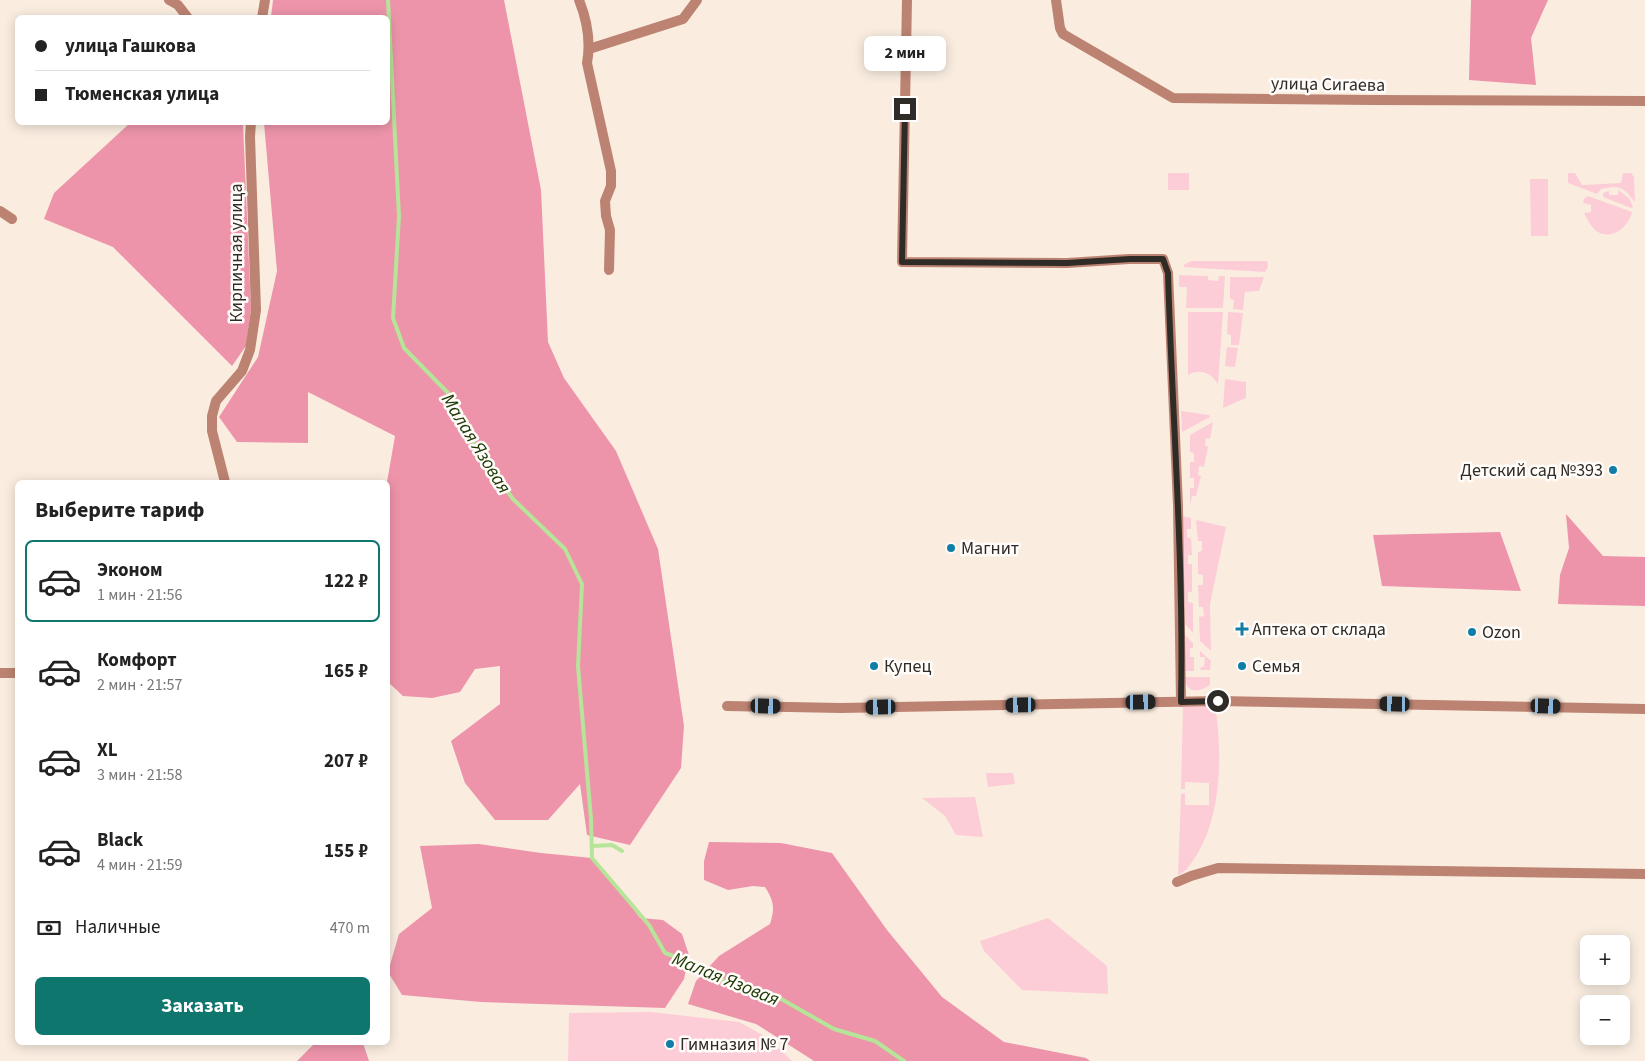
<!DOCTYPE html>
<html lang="ru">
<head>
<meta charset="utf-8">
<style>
	body { margin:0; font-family:"Source Sans 3",sans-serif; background:#f2f2f2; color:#222; height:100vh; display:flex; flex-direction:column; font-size:19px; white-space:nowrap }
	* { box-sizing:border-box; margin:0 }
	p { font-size:16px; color:#767676 }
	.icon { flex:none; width:28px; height:28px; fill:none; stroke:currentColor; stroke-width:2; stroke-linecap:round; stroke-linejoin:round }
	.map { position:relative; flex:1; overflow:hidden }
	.panel { position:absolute; left:15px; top:480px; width:375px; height:565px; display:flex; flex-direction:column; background:#fff; border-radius:8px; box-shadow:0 2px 12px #0003 }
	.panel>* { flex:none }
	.banner { position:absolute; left:15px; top:15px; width:375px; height:110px; border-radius:8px; box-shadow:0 2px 12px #0003; display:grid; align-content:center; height:110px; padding:0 20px; background:#fff }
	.fabs { position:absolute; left:1580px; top:935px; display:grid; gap:10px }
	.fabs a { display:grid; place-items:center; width:50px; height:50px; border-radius:8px; background:#fff; box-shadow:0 2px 12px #0003; font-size:25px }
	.end { position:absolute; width:22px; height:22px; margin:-11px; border:6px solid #2f2b26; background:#fff; box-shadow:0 0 0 2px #fff }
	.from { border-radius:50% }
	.bubble { position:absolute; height:35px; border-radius:8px; background:#fff; box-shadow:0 2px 12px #0003; font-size:16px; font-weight:700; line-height:35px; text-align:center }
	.car { position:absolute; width:15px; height:30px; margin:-15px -8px; border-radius:6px; box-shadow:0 0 4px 1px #0007; background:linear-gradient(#222 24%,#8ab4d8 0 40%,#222 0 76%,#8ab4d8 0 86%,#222 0) }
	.banner b { display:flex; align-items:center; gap:18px; height:48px; font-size:19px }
	.banner b+b { border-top:1px solid #e0e0e0 }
	.banner i { width:12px; height:12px; background:#222 }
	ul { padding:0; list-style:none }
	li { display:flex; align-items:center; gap:15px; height:82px; margin:0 10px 8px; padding:0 10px; border:2px solid transparent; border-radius:8px }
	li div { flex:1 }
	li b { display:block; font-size:19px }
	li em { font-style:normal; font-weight:700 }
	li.current { border-color:#0f766e }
	li>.icon { width:45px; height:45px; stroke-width:1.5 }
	h2 { padding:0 20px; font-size:22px; line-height:60px }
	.pay { display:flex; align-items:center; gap:12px; height:55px; padding:0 20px; font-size:19px }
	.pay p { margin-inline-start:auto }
	.primary-button { display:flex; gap:10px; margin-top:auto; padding:10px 20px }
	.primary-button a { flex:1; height:58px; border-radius:8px; background:#0f766e; color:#fff; font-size:20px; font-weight:700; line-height:58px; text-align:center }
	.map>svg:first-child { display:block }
</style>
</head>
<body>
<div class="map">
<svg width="1645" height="1061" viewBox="0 0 1645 1061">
	<rect width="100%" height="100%" fill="#faede0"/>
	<g fill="#fdcdd7">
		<rect x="1168" y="173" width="21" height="17"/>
		<path d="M 1568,173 L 1575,173 L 1582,185 L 1621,183 L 1623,173 L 1631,173 L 1634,177 L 1635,202 C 1624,188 1620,184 1601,189 L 1597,194 L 1568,183 Z"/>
		<path d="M 1530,179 L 1548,179 L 1548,236 L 1531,236 Z"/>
		<path d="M 1618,190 L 1629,198 L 1633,207 L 1631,208 L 1603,197 L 1603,193 L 1609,191 L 1609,195 L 1618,195 Z"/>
		<path d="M 1588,196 L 1632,212 C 1629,228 1609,242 1595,230 C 1590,225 1587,219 1584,213 L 1591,212 L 1591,205 L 1583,203 L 1584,199 Z"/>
		<path d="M 1192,261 L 1267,261 L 1268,267 L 1265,272 L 1183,267 L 1185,264 Z"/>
		<path d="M 1179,275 L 1208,276 L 1208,280 L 1218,281 L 1219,276 L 1225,276 L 1223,308 L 1186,308 L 1187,287 L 1179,287 Z"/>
		<path d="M 1230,277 L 1264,277 L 1259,291 L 1245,292 L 1243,310 L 1233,309 L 1234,300 L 1230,299 Z"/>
		<path d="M 1188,312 L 1223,312 L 1218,384 C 1211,373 1201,368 1188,375 Z"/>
		<path d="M 1228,312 L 1243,313 L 1239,345 L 1231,345 L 1231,335 L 1227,334 Z"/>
		<path d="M 1227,347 L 1238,348 L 1235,367 L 1225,366 Z"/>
		<path d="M 1225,379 L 1246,382 L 1246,398 L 1223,408 Z"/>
		<path d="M 1181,411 L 1209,415 L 1210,417 L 1182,432 Z"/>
		<path d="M 1213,422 L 1210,439 L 1206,438 L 1205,445 L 1208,447 L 1204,467 L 1199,466 L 1198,475 L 1201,476 L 1196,496 L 1192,496 L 1190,505 L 1190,488 L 1194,488 L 1194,478 L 1190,478 L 1190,462 L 1194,462 L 1194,453 L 1190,452 L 1190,435 Z"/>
		<path d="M 1182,516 L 1191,518 L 1191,529 L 1187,529 L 1187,538 L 1191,538 L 1192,555 L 1188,555 L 1188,564 L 1192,564 L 1192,592 L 1188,592 L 1188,602 L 1193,603 L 1193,633 L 1185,624 Z"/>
		<path d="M 1196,520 L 1226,527 L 1210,604 L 1211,651 L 1200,641 L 1199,617 L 1204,616 L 1203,607 L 1199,607 L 1198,585 L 1203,585 L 1203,575 L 1198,574 L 1198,552 L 1202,551 L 1202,541 L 1198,541 Z"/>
		<path d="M 1185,635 L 1193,643 L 1193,648 L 1190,648 L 1190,657 L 1194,657 L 1194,671 L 1185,671 Z"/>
		<path d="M 1200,651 L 1211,661 L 1210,670 L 1200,670 L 1201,667 L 1204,667 L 1205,657 L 1200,657 Z"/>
		<path d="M 1185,677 L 1210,677 L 1210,685 C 1199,692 1186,695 1185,677 Z"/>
		<path d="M 1215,705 C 1223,754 1222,821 1192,862 C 1188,867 1185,873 1178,875 L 1181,794 L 1185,793 L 1185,805 L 1209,805 L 1209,783 L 1185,782 L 1185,789 L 1181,789 L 1183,706 Z"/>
		<path d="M 986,773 L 1013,773 L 1015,784 L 988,787 Z"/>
		<path d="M 975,797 L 983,837 L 956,835 L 945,816 L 922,798 Z"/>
		<path d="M 1048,918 L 1107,966 L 1108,994 L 1022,990 L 984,951 L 980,941 Z"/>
		<path d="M 651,1012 L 739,1022 L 768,1038 L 792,1061 L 568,1061 L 569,1013 Z"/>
	</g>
	<g fill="#ed94aa">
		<path d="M 273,0 L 504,0 L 541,190 L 548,342 L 564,378 L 616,451 L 658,549 L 684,726 L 681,768 L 630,845 L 587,835 L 580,784 L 548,820 L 495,820 L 465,783 L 451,741 L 500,704 L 500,666 L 475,669 L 460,692 L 432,698 L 403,696 L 388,682 L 387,482 L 395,436 L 308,392 L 308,443 L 237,442 L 219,417 L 258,357 L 277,271 L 264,123 L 388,122 L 388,18 L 271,17 Z"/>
		<path d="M 1471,0 L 1548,0 L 1531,38 L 1536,85 L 1469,80 Z"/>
		<path d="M 130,123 L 243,123 L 251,309 L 246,346 L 232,366 L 113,247 L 44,219 L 54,193 Z"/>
		<path d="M 1566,514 L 1603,556 L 1645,557 L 1645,606 L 1558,604 L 1560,575 L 1569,548 Z"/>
		<path d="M 1500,532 L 1521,591 L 1382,586 L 1373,535 Z"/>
		<path d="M 709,842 L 781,843 L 832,853 L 887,930 L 942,997 L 1004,1042 L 1086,1058 L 1090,1061 L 814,1061 L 756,1024 L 688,1004 L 696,981 L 719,956 L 770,924 C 775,908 774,901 765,887 L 753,886 L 728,890 L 704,880 L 704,861 Z"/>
		<path d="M 479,844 L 541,853 L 592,858 L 613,881 L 640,918 L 663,920 L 682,934 L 689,955 L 684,979 L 665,1008 L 481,1002 L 402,995 L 388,972 L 399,934 L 432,908 L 420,846 Z"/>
		<path d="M 316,1042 L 363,1043 L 369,1061 L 297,1061 Z"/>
	</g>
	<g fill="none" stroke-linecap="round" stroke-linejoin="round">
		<g stroke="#b6e499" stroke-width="4">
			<path d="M 388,0 L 399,216 L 393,318 L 404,348 L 450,395 L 477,449 L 513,499 L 565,549 L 582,584 L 578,666 L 591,819 L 592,858 L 649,925 L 665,953 L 697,964 L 727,983 L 776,996 L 834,1029 L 875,1041 L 904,1061"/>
			<path d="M 592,846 L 612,845 L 622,851"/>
		</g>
		<g stroke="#bd8372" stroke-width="10">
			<path d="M 169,0 L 178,5 L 188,18"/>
			<path d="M 579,0 C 587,20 591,41 587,63 L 611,171 L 611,186 L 605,201 L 606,216 L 610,230 L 609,270"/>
			<path d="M 907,0 L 902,262 L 1067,263 L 1129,259 L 1163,259 L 1168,273 L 1178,506 L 1181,702"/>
			<path d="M 1056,0 L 1060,28 L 1063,34 L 1173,98 L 1372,100 L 1645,101"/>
			<path d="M 262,18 L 265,0"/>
			<path d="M 589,49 L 683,19 L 697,0"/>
			<path d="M 0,211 L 12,219"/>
			<path d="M 225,482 L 212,431 L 212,416 L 216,401 L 242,371 L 250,350 L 256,310 L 250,137 L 251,122"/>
			<path d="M 0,673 L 18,673"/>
			<path d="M 727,706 L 841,708 L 1218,701 L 1645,709"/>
			<path d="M 1177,882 L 1191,876 L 1218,868 L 1645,874"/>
		</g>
	</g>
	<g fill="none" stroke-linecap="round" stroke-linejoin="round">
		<path stroke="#2f2b26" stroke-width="6" d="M 905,109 L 902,262 L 1067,263 L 1130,259 L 1163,259 L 1168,273 C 1172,416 1184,559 1181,702 L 1218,701"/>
	</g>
	<g fill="#117ea7" stroke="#fffcfa" stroke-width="2">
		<circle cx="1613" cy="470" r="5"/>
		<circle cx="951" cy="548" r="5"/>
		<path d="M1239.5 621.5h5v5h5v5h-5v5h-5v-5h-5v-5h5z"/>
		<circle cx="1472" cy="632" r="5"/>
		<circle cx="874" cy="666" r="5"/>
		<circle cx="1242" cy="666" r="5"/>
		<circle cx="670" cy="1044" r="5"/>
	</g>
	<g text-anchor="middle" stroke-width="5" stroke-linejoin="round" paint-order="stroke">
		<g font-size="18" fill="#2f2b26" stroke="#fffcfa">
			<text transform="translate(1328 84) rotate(1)" y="6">улица Сигаева</text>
			<text transform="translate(236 253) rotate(-90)" y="6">Кирпичная улица</text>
		</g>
		<g font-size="18" fill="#2f2b26" stroke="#fffcfa" text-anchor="start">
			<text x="1603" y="476" text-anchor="end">Детский сад №393</text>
			<text x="961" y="554">Магнит</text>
			<text x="1252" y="635">Аптека от склада</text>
			<text x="1482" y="638">Ozon</text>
			<text x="884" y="672">Купец</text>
			<text x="1252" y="672">Семья</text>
			<text x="680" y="1050">Гимназия № 7</text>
		</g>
		<g font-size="19" font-style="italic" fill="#1c3803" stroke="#fffcfa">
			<text transform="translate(477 443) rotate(58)" y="7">Малая Язовая</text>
			<text transform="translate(726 978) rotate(22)" y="7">Малая Язовая</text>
		</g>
	</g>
</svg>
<div class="fabs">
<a>+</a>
<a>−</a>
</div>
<i class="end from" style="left:1218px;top:701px"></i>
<i class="end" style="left:905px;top:109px"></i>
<div class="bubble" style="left:864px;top:36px;width:82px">2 мин</div>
<i class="car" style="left:1141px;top:702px;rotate:89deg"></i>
<i class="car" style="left:1395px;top:704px;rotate:271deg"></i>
<i class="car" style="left:1021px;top:705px;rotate:269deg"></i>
<i class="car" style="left:766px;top:706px;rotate:91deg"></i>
<i class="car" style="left:1546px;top:706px;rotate:92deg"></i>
<i class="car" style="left:881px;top:707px;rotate:269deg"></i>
<div class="banner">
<b><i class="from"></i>улица Гашкова</b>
<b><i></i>Тюменская улица</b>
</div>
<section class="panel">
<h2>Выберите тариф</h2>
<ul>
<li class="current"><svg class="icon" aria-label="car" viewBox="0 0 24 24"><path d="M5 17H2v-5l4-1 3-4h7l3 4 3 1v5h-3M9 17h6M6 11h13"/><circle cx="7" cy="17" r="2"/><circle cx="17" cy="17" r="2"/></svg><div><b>Эконом</b><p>1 мин · 21:56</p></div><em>122 ₽</em></li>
<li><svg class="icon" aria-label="car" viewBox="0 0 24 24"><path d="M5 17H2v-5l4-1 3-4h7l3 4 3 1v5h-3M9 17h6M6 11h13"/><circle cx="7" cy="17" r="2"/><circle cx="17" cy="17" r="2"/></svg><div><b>Комфорт</b><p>2 мин · 21:57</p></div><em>165 ₽</em></li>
<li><svg class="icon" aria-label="car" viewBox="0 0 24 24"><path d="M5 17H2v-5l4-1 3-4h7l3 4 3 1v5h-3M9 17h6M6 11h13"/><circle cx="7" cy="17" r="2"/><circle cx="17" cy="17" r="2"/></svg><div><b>XL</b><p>3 мин · 21:58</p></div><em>207 ₽</em></li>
<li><svg class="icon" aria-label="car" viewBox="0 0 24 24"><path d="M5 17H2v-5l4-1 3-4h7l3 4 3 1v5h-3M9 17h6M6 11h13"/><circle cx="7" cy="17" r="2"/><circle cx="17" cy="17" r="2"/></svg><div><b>Black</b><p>4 мин · 21:59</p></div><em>155 ₽</em></li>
</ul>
<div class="pay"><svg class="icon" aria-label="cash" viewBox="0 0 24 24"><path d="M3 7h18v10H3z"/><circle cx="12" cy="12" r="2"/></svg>Наличные<p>470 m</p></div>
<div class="primary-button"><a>Заказать</a></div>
</section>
</div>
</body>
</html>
